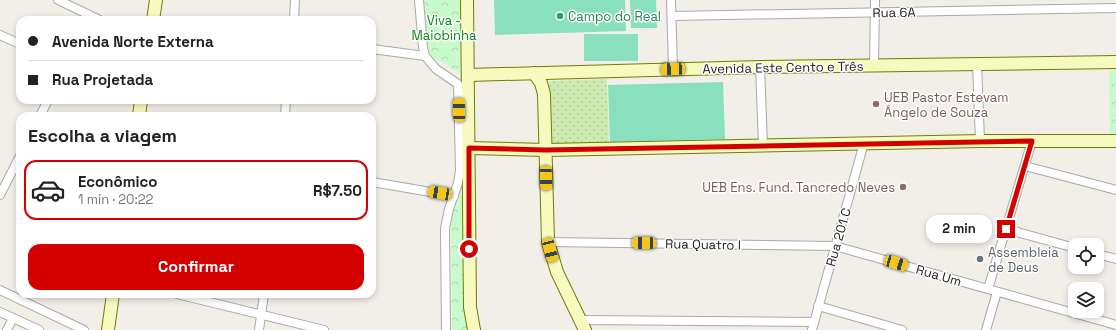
<!DOCTYPE html>
<html lang="pt">
<head>
<meta charset="utf-8">
<style>
	body { margin:0; font-family:"Space Grotesk",sans-serif; background:#f2f2f2; color:#222; height:100vh; display:flex; flex-direction:column; font-size:15px; white-space:nowrap }
	* { box-sizing:border-box; margin:0 }
	p { font-size:13px; color:#767676 }
	.icon { flex:none; width:22px; height:22px; fill:none; stroke:currentColor; stroke-width:2; stroke-linecap:round; stroke-linejoin:round }
	.map { position:relative; flex:1; overflow:hidden }
	.sheet { position:absolute; left:16px; top:112px; width:360px; height:186px; display:flex; flex-direction:column; background:#fff; border-radius:12px; box-shadow:0 2px 6px #0003 }
	.sheet>* { flex:none }
	.top-card { position:absolute; left:16px; top:16px; width:360px; height:88px; border-radius:12px; box-shadow:0 2px 6px #0003; display:grid; align-content:center; height:88px; padding:0 12px; background:#fff }
	.fabs { position:absolute; left:1068px; top:238px; display:grid; gap:8px }
	.fabs a { display:grid; place-items:center; width:36px; height:36px; border-radius:8px; background:#fff; box-shadow:0 2px 6px #0003; font-size:20px }
	.end { position:absolute; width:18px; height:18px; margin:-9px; border:5px solid #d40000; background:#fff; box-shadow:0 0 0 2px #fff }
	.from { border-radius:50% }
	.bubble { position:absolute; height:28px; border-radius:12px; background:#fff; box-shadow:0 2px 6px #0003; font-size:13px; font-weight:700; line-height:28px; text-align:center }
	.car { position:absolute; width:12px; height:24px; margin:-12px -6px; border-radius:5px; box-shadow:0 0 3px 1px #0007; background:linear-gradient(#f5c518 24%,#345 0 40%,#f5c518 0 76%,#345 0 86%,#f5c518 0) }
	.top-card b { display:flex; align-items:center; gap:14px; height:38px; font-size:15px }
	.top-card b+b { border-top:1px solid #e0e0e0 }
	.top-card i { width:10px; height:10px; background:#222 }
	ul { padding:0; list-style:none }
	li { display:flex; align-items:center; gap:12px; height:60px; margin:0 8px 6px; padding:0 4px; border:2px solid #e0e0e0; border-radius:12px }
	li div { flex:1 }
	li b { display:block; font-size:15px }
	li em { font-style:normal; font-weight:700 }
	li.active { border-color:#d40000 }
	li>.icon { width:36px; height:36px; stroke-width:1.5 }
	h2 { padding:0 12px; font-size:18px; line-height:48px }
	.action { display:flex; gap:8px; margin-top:auto; padding:8px 12px }
	.action a { flex:1; height:46px; border-radius:12px; background:#d40000; color:#fff; font-size:16px; font-weight:700; line-height:46px; text-align:center }
	.map>svg:first-child { display:block }
</style>
</head>
<body>
<div class="map">
<svg width="1116" height="330" viewBox="0 0 1116 330">
	<defs>
		<pattern id="grass-dots" width="8" height="8" patternUnits="userSpaceOnUse"><rect width="8" height="8" fill="#cdebb0"/><path d="M2 2h.1M6 6h.1" fill="none" stroke="#b0c997" stroke-width="1.8" stroke-linecap="round"/></pattern>
		<pattern id="park-crowns" width="20" height="18" patternUnits="userSpaceOnUse"><rect width="20" height="18" fill="#c8facc"/><path d="M2 6a3 3 0 1 1 6 0M12 15a3 3 0 1 1 6 0" fill="none" stroke="#acd6af"/></pattern>
	</defs>
	<rect width="100%" height="100%" fill="#f2efe9"/>
	<path fill="url(#grass-dots)" d="M 607,79 L 609,145 L 551,147 L 549,81 Z"/>
	<g fill="url(#park-crowns)">
		<path d="M 424,0 L 461,0 L 463,75 L 428,54 Z"/>
		<path d="M 1109,70 L 1116,70 L 1116,139 L 1110,139 Z"/>
		<path d="M 463,188 L 465,188 L 466,320 L 467,330 L 452,330 L 451,227 L 452,216 Z"/>
	</g>
	<g fill="#88e0be">
		<path d="M 494,0 L 625,0 L 626,31 L 495,35 Z"/>
		<path d="M 630,0 L 656,0 L 657,28 L 631,28 Z"/>
		<rect x="584" y="34" width="54" height="27"/>
		<path d="M 723,82 L 725,139 L 610,142 L 608,85 Z"/>
	</g>
	<g fill="none" stroke-linecap="round" stroke-linejoin="round">
		<defs>
			<g id="street">
				<path d="M 58,0 L 100,20"/>
				<path d="M 419,0 L 423,47 L 425,56 L 436,69 L 458,84 L 460,170 L 458,183 L 449,209 L 445,228 L 446,330"/>
				<path d="M 671,0 L 673,69"/>
				<path d="M 672,16 L 1116,8"/>
				<path d="M 294,20 L 295,0"/>
				<path d="M 0,35 L 20,44"/>
				<path d="M 372,49 L 425,56"/>
				<path d="M 977,64 L 980,141"/>
				<path d="M 874,66 L 875,0"/>
				<path d="M 760,67 L 763,145"/>
				<path d="M 40,116 L 48,100"/>
				<path d="M 285,116 L 286,100"/>
				<path d="M 1025,166 L 1116,190"/>
				<path d="M 372,182 L 454,196"/>
				<path d="M 0,195 L 20,156"/>
				<path d="M 1006,229 L 1075,248"/>
				<path d="M 548,242 L 835,246 L 1116,325"/>
				<path d="M 1097,254 L 1116,259"/>
				<path d="M 988,289 L 1032,141"/>
				<path d="M 0,290 L 84,330"/>
				<path d="M 177,294 L 324,330"/>
				<path d="M 818,306 L 902,330"/>
				<path d="M 0,312 L 39,330"/>
				<path d="M 579,320 L 814,322"/>
				<path d="M 7,330 L 13,318"/>
				<path d="M 259,330 L 264,294"/>
				<path d="M 812,330 L 864,143"/>
				<path d="M 986,330 L 997,292"/>
			</g>
			<g id="secondary">
				<path d="M 467,0 L 470,307 L 474,330"/>
				<path d="M 153,20 L 156,0"/>
				<path d="M 534,73 L 541,83 L 544,94 L 548,242 L 557,272 L 585,330"/>
				<path d="M 468,75 L 760,67 L 1116,62"/>
				<path d="M 139,116 L 141,100"/>
				<path d="M 469,148 L 546,150 L 980,141 L 1116,141"/>
				<path d="M 108,330 L 113,294"/>
			</g>
		</defs>
		<use href="#street" stroke="#a9a9a9" stroke-width="10"/>
		<use href="#secondary" stroke="#707d05" stroke-width="14"/>
		<use href="#street" stroke="#fff" stroke-width="8"/>
		<use href="#secondary" stroke="#f7fabf" stroke-width="12"/>
	</g>
	<g fill="none" stroke-linecap="round" stroke-linejoin="round">
		<path stroke="#d40000" stroke-width="5" d="M 469,249 L 469,148 L 546,150 L 1032,141 L 1006,229"/>
	</g>
	<circle fill="#2e9e5b" stroke="#fff" stroke-width="1.5" cx="560" cy="16" r="4"/>
	<g fill="#8d6e63" stroke="#fff" stroke-width="1.5">
		<circle cx="876" cy="104" r="4"/>
		<circle cx="903" cy="187" r="4"/>
	</g>
	<circle fill="#6b7280" stroke="#fff" stroke-width="1.5" cx="980" cy="259" r="4"/>
	<g text-anchor="middle" stroke-width="3" stroke-linejoin="round" paint-order="stroke">
		<g font-size="13" fill="#222" stroke="#fff">
			<text transform="translate(894 12) rotate(-1)" y="5">Rua 6A</text>
			<text transform="translate(783 67) rotate(-1)" y="5">Avenida Este Cento e Três</text>
			<text transform="translate(838 237) rotate(-74)" y="5">Rua 201 C</text>
			<text transform="translate(703 244) rotate(1)" y="5">Rua Quatro I</text>
			<text transform="translate(939 275) rotate(16)" y="5">Rua Um</text>
		</g>
		<g font-size="13" fill="#27864d" stroke="#fff" text-anchor="start">
			<text x="568" y="21">Campo do Real</text>
		</g>
		<g font-size="13" fill="#0c8416" stroke="#fff">
			<text x="444" y="25">Viva -<tspan x="444" dy="15">Maiobinha</tspan></text>
		</g>
		<g font-size="13" fill="#785e54" stroke="#fff" text-anchor="start">
			<text x="884" y="102">UEB Pastor Estevam<tspan x="884" dy="15">Ângelo de Souza</tspan></text>
			<text x="895" y="192" text-anchor="end">UEB Ens. Fund. Tancredo Neves</text>
		</g>
		<g font-size="13" fill="#5b616d" stroke="#fff" text-anchor="start">
			<text x="988" y="257">Assembleia<tspan x="988" dy="15">de Deus</tspan></text>
		</g>
	</g>
</svg>
<div class="fabs">
<a><svg class="icon" aria-label="locate" viewBox="0 0 24 24"><circle cx="12" cy="12" r="6"/><path d="M12 2v4M12 18v4M2 12h4M18 12h4"/></svg></a>
<a><svg class="icon" aria-label="layers" viewBox="0 0 24 24"><path d="M12 4l9 5-9 5-9-5zM3 14l9 5 9-5"/></svg></a>
</div>
<i class="end from" style="left:469px;top:249px"></i>
<i class="end" style="left:1006px;top:229px"></i>
<div class="bubble" style="left:926px;top:215px;width:66px">2 min</div>
<i class="car" style="left:673px;top:69px;rotate:268deg"></i>
<i class="car" style="left:459px;top:110px;rotate:359deg"></i>
<i class="car" style="left:546px;top:178px;rotate:179deg"></i>
<i class="car" style="left:440px;top:193px;rotate:279deg"></i>
<i class="car" style="left:644px;top:243px;rotate:271deg"></i>
<i class="car" style="left:550px;top:250px;rotate:166deg"></i>
<i class="car" style="left:896px;top:263px;rotate:106deg"></i>
<div class="top-card">
<b><i class="from"></i>Avenida Norte Externa</b>
<b><i></i>Rua Projetada</b>
</div>
<section class="sheet">
<h2>Escolha a viagem</h2>
<ul>
<li class="active"><svg class="icon" aria-label="car" viewBox="0 0 24 24"><path d="M5 17H2v-5l4-1 3-4h7l3 4 3 1v5h-3M9 17h6M6 11h13"/><circle cx="7" cy="17" r="2"/><circle cx="17" cy="17" r="2"/></svg><div><b>Econômico</b><p>1 min · 20:22</p></div><em>R$7.50</em></li>
</ul>
<div class="action"><a>Confirmar</a></div>
</section>
</div>
</body>
</html>
